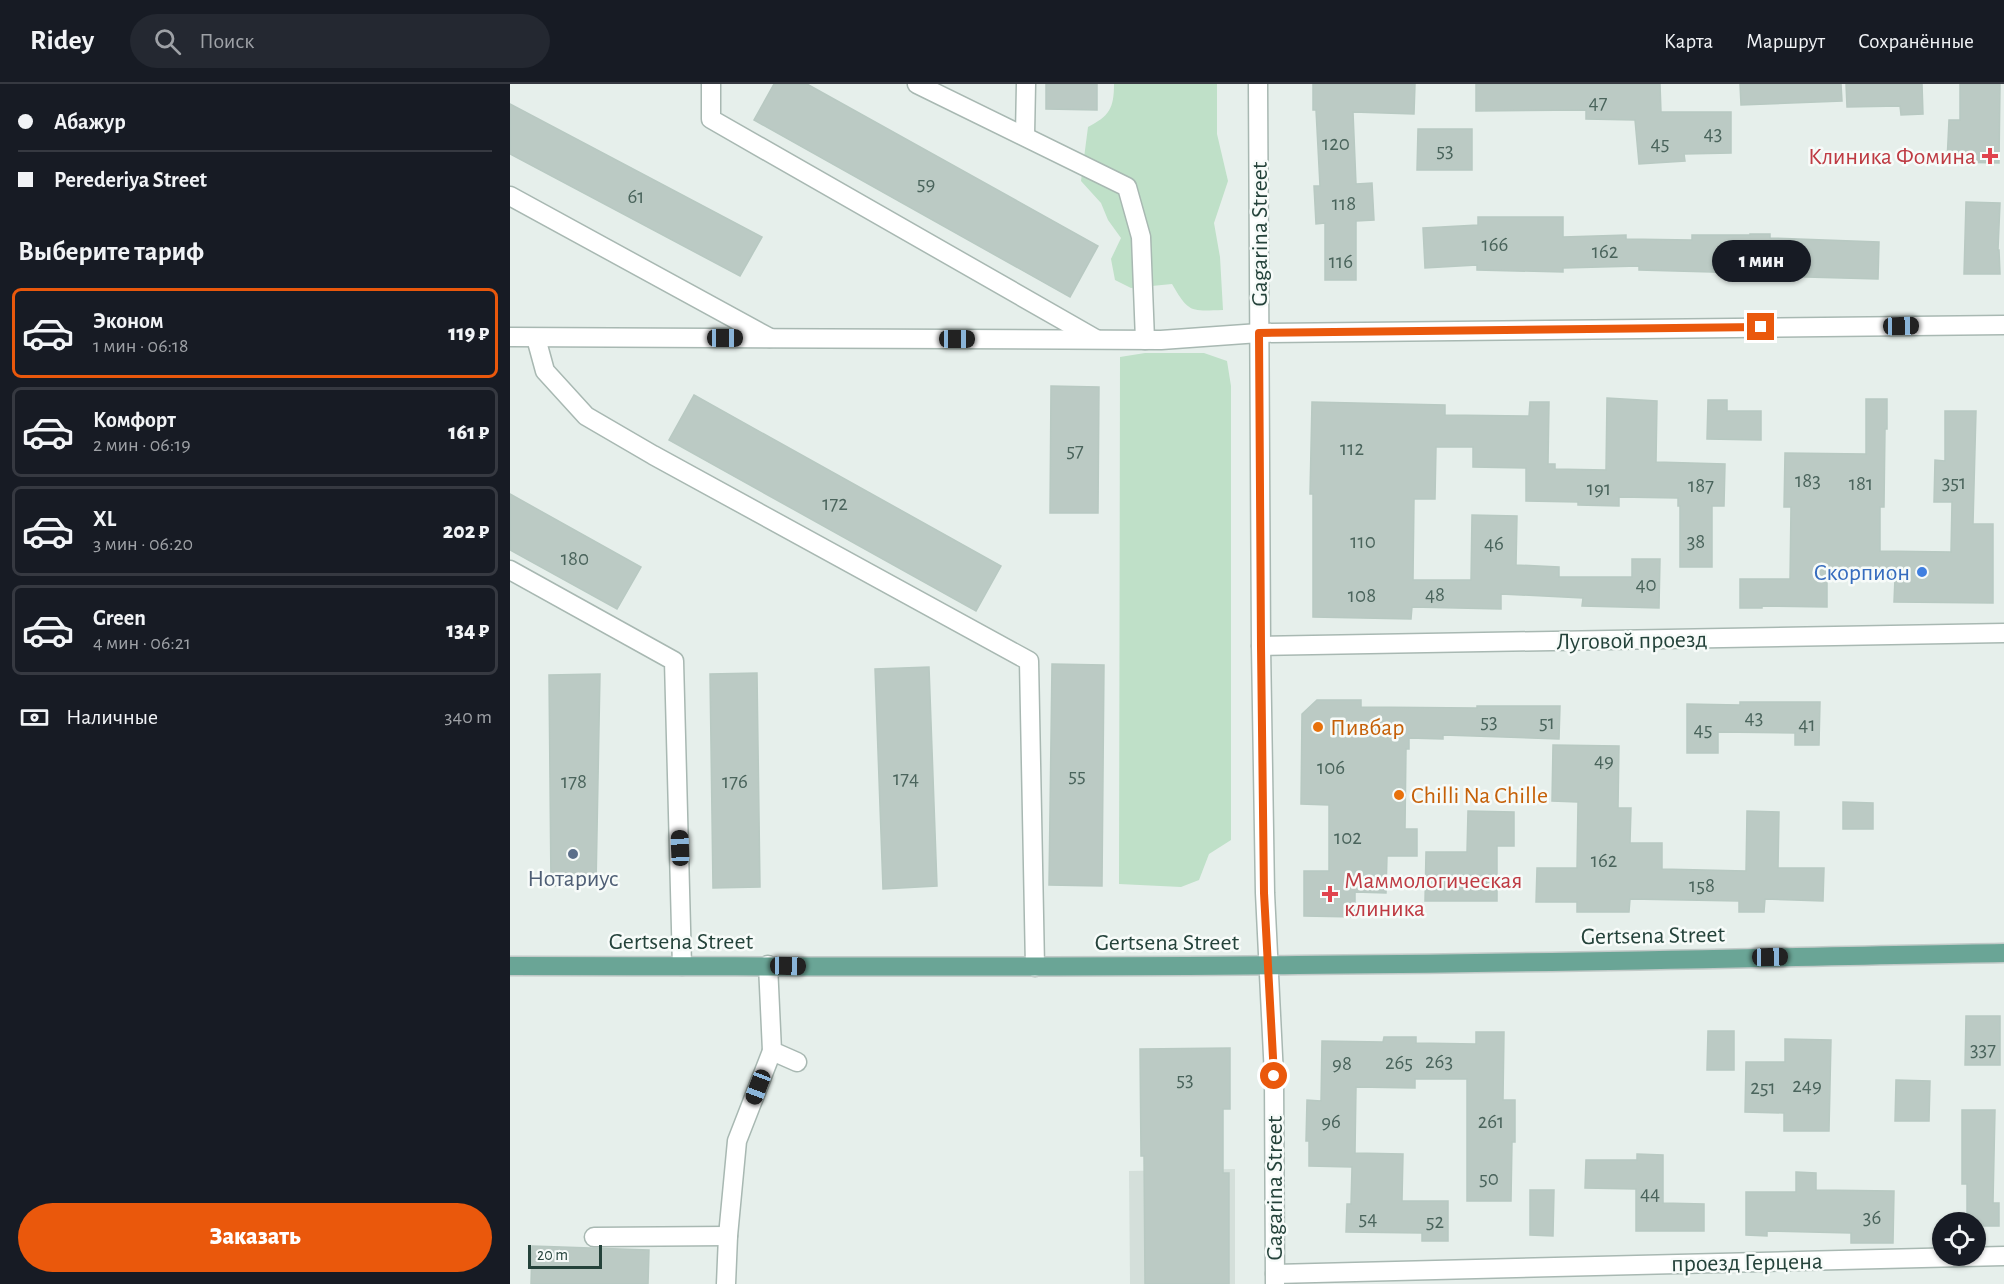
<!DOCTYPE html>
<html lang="ru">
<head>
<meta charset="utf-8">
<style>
	body { margin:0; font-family:"Alegreya Sans",sans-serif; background:#242831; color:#f1f3f6; height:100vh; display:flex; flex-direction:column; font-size:22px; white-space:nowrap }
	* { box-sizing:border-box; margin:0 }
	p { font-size:20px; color:#9ea1a6 }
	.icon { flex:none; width:33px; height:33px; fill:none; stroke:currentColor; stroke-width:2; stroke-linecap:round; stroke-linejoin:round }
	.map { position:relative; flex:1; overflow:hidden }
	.drawer { display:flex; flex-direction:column; background:#171b24; width:510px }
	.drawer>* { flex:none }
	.top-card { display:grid; align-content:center; height:132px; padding:0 18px; background:#171b24 }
	.controls { position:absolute; left:1422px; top:1128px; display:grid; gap:12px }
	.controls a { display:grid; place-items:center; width:54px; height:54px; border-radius:50%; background:#171b24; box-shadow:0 2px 4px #0004; font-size:30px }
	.scale { position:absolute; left:18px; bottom:15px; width:74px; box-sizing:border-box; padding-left:6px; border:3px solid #24423a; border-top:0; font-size:16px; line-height:21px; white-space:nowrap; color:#24423a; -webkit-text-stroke:4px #f7fbf9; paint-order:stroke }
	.end { position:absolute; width:27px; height:27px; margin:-14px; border:8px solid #ea580c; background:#fff; box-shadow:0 0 0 3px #fff }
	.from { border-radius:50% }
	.bubble { position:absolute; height:42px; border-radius:21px; background:#171b24; box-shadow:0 2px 4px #0004; font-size:20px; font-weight:800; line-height:42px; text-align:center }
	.car { position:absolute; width:18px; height:36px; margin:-18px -9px; border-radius:8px; box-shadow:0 0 4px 2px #0007; background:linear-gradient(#222 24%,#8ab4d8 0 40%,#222 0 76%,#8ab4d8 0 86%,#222 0) }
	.top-card b { display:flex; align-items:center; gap:21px; height:57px; font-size:22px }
	.top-card b+b { border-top:2px solid #363941 }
	.top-card i { width:15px; height:15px; background:#f1f3f6 }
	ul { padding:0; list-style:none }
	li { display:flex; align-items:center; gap:18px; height:90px; margin:0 12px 9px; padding:0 6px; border:3px solid #363941; border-radius:9px }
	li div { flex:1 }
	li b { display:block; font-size:22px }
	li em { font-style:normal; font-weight:800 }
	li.current { border-color:#ea580c }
	li>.icon { width:54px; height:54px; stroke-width:1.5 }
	h2 { padding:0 18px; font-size:27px; line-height:72px }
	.pay { display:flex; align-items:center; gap:15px; height:66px; padding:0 18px; font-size:22px }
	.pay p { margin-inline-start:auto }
	.action { display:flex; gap:12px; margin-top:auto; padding:12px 18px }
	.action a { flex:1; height:69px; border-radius:36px; background:#ea580c; color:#fff; font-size:24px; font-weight:800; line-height:69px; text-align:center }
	header { display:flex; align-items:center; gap:36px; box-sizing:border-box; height:84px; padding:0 30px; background:#171b24; border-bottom:2px solid #363941 }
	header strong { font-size:28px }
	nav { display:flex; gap:33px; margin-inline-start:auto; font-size:21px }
	.search { width:420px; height:54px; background:#242831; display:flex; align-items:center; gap:15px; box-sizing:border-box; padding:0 21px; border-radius:33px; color:#9ea1a6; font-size:22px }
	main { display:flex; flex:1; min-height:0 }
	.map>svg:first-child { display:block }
</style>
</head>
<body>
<header>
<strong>Ridey</strong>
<div class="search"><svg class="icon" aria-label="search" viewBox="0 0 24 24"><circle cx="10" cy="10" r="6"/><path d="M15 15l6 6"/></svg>Поиск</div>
<nav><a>Карта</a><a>Маршрут</a><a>Сохранённые</a></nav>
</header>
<main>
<section class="drawer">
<div class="top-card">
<b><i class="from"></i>Абажур</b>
<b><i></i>Perederiya Street</b>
</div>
<h2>Выберите тариф</h2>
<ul>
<li class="current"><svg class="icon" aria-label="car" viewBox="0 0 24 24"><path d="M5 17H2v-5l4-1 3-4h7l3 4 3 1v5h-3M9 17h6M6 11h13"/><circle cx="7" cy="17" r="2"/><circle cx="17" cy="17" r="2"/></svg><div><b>Эконом</b><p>1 мин · 06:18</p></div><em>119 ₽</em></li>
<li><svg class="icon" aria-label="car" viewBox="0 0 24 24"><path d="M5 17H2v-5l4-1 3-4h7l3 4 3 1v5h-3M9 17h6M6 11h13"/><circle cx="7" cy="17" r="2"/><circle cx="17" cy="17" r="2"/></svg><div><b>Комфорт</b><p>2 мин · 06:19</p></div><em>161 ₽</em></li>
<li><svg class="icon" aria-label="car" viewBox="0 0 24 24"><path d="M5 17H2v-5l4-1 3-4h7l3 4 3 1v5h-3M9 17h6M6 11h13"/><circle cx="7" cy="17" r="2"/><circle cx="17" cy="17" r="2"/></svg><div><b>XL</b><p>3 мин · 06:20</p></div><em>202 ₽</em></li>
<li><svg class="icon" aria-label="car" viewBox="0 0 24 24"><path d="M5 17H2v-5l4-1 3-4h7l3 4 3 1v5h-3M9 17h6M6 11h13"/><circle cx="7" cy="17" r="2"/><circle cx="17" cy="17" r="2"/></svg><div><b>Green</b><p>4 мин · 06:21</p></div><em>134 ₽</em></li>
</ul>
<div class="pay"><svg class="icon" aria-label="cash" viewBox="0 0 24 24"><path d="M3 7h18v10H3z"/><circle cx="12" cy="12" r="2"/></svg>Наличные<p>340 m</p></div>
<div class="action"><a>Заказать</a></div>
</section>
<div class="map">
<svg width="1494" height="1200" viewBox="0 0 1494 1200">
	<rect width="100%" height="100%" fill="#e6efeb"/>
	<path fill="#d4dfda" d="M 725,1085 L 725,1200 L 620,1200 L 619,1087 Z"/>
	<g fill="#bfe0c8">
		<path d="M 604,0 L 707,0 L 707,50 L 718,97 L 704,139 L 710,173 L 713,226 C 680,227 679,229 662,200 L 621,204 L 605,196 L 601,175 L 611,154 L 598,136 L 591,119 L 571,97 L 578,43 C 599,32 604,25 604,0 Z"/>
		<path d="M 635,269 L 694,269 L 717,277 L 721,302 L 721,756 L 699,770 L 689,796 L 671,803 L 609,800 L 610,273 Z"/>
	</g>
	<g fill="#bbcac4" stroke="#b8c9c2" stroke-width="1.5">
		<path d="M 264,0 L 297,0 L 588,162 L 560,213 L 244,36 Z"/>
		<path d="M 536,0 L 587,0 L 587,26 L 536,25 Z"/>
		<path d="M 803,0 L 905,0 L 904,30 L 843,28 L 846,100 L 862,99 L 864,136 L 846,137 L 846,196 L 815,196 L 815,139 L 806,140 L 804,102 L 810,102 L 806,26 L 803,26 Z"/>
		<path d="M 966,0 L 1150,0 L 1151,28 L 1221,28 L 1221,69 L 1174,70 L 1175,77 L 1129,80 L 1125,36 L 1076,35 L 1076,26 L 966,27 Z"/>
		<path d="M 1230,0 L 1331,0 L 1332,17 L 1231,21 Z"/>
		<path d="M 1336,0 L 1412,0 L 1413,30 L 1391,31 L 1390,22 L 1337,23 Z"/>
		<path d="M 1450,0 L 1490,0 L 1489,79 L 1437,78 L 1439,36 L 1450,36 Z"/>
		<path d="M 0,20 L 252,153 L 230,192 L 0,70 Z"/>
		<path d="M 908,45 L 962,45 L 962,86 L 907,86 Z"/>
		<path d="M 1456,118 L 1490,119 L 1488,166 L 1489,166 L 1490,190 L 1454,190 Z"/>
		<path d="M 968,133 L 1053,133 L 1053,153 L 1116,151 L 1116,155 L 1182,156 L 1182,151 L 1240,151 L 1240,150 L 1260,150 L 1260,154 L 1369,158 L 1368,195 L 1259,192 L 1258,195 L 1239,194 L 1239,189 L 1129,186 L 1129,182 L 1053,184 L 1053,188 L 967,186 L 967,181 L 915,184 L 913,144 L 968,141 Z"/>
		<path d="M 541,302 L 589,303 L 588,429 L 540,429 Z"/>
		<path d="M 184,311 L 491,482 L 466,527 L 159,356 Z"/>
		<path d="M 1097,314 L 1147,317 L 1146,378 L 1215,380 L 1214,422 L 1202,422 L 1202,483 L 1170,483 L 1170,422 L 1168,422 L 1168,414 L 1109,413 L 1109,422 L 1068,421 L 1068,418 L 1016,417 L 1016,384 L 963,383 L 963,363 L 926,363 L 925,415 L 904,415 L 903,496 L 961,496 L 962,431 L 1007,432 L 1006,481 L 1049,483 L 1049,493 L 1122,493 L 1122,475 L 1150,475 L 1149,524 L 1072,522 L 1073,514 L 991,510 L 991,525 L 902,523 L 901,535 L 803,533 L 803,410 L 800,410 L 802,318 L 935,321 L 935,331 L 1019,332 L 1020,318 L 1039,318 L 1038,380 L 1045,380 L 1045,385 L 1096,386 Z"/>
		<path d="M 1356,315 L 1377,315 L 1377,345 L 1375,345 L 1374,423 L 1370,423 L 1370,467 L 1441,468 L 1442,418 L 1424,418 L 1425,376 L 1435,377 L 1435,327 L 1466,327 L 1463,440 L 1483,440 L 1483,519 L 1384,518 L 1385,494 L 1317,493 L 1317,523 L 1252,522 L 1252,524 L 1230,524 L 1230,495 L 1280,495 L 1281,423 L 1274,423 L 1275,369 L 1356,370 Z"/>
		<path d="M 1198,316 L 1217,316 L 1217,327 L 1251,327 L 1251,356 L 1197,355 Z"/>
		<path d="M 0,410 L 131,483 L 107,525 L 0,466 Z"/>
		<path d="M 542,580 L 594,581 L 592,802 L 539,801 Z"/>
		<path d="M 419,583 L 427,802 L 373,805 L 365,585 Z"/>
		<path d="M 247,589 L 250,803 L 203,804 L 200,590 Z"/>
		<path d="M 90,590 L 86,802 L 41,802 L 39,591 Z"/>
		<path d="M 807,616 L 851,616 L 851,623 L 967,624 L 967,622 L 1050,622 L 1049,655 L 933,651 L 933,655 L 899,654 L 899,665 L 896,665 L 895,745 L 907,745 L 907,772 L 877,772 L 876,809 L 845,808 L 845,833 L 794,832 L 794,787 L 819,787 L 819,721 L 791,720 L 792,630 Z"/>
		<path d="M 1230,618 L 1310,618 L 1309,661 L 1285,661 L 1285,649 L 1208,648 L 1208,669 L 1177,669 L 1177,620 L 1230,621 Z"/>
		<path d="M 1043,661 L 1109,662 L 1108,724 L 1121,724 L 1120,759 L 1152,759 L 1152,785 L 1236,787 L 1237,727 L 1269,728 L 1268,784 L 1314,784 L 1313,817 L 1255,815 L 1254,828 L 1229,828 L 1229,817 L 1120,815 L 1119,828 L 1067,828 L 1067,818 L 1026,818 L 1027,784 L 1067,784 L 1068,718 L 1042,717 Z"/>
		<path d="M 1333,718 L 1363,719 L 1363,745 L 1333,745 Z"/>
		<path d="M 958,727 L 1004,728 L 1004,762 L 987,762 L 987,817 L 915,817 L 916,768 L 957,768 Z"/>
		<path d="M 1456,932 L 1490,932 L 1490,981 L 1455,981 Z"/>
		<path d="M 1198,947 L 1224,947 L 1224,986 L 1197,986 Z"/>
		<path d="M 966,948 L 994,948 L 993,1016 L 1005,1016 L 1005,1058 L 1002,1058 L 1001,1117 L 957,1117 L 957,995 L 905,995 L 905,1004 L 846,1003 L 845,1069 L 893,1070 L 892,1117 L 938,1117 L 938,1157 L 912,1157 L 912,1149 L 836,1148 L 837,1120 L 841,1120 L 842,1083 L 799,1082 L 799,1057 L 796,1057 L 797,1016 L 811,1017 L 812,957 L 873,958 L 874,953 L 906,953 L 906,959 L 966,960 Z"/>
		<path d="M 1275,955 L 1321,956 L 1319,1047 L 1274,1047 L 1274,1029 L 1235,1028 L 1236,978 L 1275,978 Z"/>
		<path d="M 720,964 L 720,1025 L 713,1025 L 713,1089 L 719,1089 L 719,1200 L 635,1200 L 634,1072 L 631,1072 L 630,965 Z"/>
		<path d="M 1386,996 L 1420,997 L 1419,1037 L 1385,1037 Z"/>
		<path d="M 1452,1026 L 1485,1026 L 1483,1119 L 1489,1119 L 1489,1142 L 1466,1142 L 1466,1138 L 1457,1138 L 1457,1100 L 1452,1100 Z"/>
		<path d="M 1127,1070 L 1153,1071 L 1153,1119 L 1194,1120 L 1194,1147 L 1126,1147 L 1126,1105 L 1075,1104 L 1076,1076 L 1127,1076 Z"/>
		<path d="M 1286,1088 L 1306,1089 L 1306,1106 L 1384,1107 L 1383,1159 L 1341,1159 L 1341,1149 L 1257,1147 L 1257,1152 L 1236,1151 L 1236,1108 L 1286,1108 Z"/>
		<path d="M 1020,1106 L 1044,1106 L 1043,1152 L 1020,1151 Z"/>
		<path d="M 22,1162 L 139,1166 L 138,1200 L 21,1200 Z"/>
	</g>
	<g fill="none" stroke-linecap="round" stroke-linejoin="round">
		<defs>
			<g id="minor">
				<path d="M 201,0 L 201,35 L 586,255"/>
				<path d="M 407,0 L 617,103 L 631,153 L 635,256"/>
				<path d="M 748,0 L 751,562 L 755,809 L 764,992 L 765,1200"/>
				<path d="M 515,51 L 516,0"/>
				<path d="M 0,112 L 260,254"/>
				<path d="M 0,253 L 651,256 L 749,249 L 1494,241"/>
				<path d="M 26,254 L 35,287 L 76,332 L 143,371 L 519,577 L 525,883"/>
				<path d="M 0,486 L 164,577 L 172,882"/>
				<path d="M 751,562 L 1494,549"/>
				<path d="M 258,881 L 262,967 L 287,978"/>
				<path d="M 84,1153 L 218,1152"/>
				<path d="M 765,1190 L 1494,1172"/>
				<path d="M 216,1200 L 218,1152 L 227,1057 L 262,967"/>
			</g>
			<path id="major" d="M 0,882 C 263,882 526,884 788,881 C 1024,880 1259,873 1494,869"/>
		</defs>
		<use href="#minor" stroke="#a8b8b2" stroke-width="21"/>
		<use href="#major" stroke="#c2cac8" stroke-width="21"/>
		<use href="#minor" stroke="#fff" stroke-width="18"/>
		<use href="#major" stroke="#6aa596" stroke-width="18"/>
	</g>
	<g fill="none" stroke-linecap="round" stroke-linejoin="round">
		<path stroke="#ea580c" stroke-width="8" d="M 764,992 L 754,809 L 751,562 L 749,249 L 1251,243"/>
	</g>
	<g fill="#e0444e" stroke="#f7fbf9" stroke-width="2">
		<path d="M1477 63h6v6h6v6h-6v6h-6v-6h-6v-6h6z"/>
		<path d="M817 801h6v6h6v6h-6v6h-6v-6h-6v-6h6z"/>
	</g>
	<circle fill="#3f7fe0" stroke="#f7fbf9" stroke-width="2" cx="1412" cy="488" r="6"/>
	<g fill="#e8710a" stroke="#f7fbf9" stroke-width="2">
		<circle cx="808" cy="643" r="6"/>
		<circle cx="889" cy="711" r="6"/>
	</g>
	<circle fill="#5c6f8a" stroke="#f7fbf9" stroke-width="2" cx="63" cy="770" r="6"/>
	<g text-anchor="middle" stroke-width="5" stroke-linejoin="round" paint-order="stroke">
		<g font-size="21" fill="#4a645c">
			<text x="1088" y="25">47</text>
			<text x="1203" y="56">43</text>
			<text x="826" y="66">120</text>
			<text x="1150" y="66">45</text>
			<text x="935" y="73">53</text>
			<text x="416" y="106">59</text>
			<text x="126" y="119">61</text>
			<text x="834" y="126">118</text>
			<text x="985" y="167">166</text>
			<text x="1095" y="174">162</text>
			<text x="831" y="184">116</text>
			<text x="842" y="371">112</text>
			<text x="565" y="373">57</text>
			<text x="1298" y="403">183</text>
			<text x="1444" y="405">351</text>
			<text x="1351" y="406">181</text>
			<text x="1191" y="408">187</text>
			<text x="1089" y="411">191</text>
			<text x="325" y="426">172</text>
			<text x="853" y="464">110</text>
			<text x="1186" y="464">38</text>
			<text x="984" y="466">46</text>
			<text x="65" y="481">180</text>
			<text x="1136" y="507">40</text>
			<text x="925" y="517">48</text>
			<text x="852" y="518">108</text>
			<text x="1244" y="640">43</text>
			<text x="979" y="644">53</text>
			<text x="1037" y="645">51</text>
			<text x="1297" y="647">41</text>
			<text x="1193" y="652">45</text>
			<text x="1094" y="683">49</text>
			<text x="821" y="690">106</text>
			<text x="567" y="698">55</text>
			<text x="396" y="701">174</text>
			<text x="64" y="704">178</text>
			<text x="225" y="704">176</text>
			<text x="838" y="760">102</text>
			<text x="1094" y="783">162</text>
			<text x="1192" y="808">158</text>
			<text x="1473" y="972">337</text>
			<text x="929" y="984">263</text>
			<text x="889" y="985">265</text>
			<text x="832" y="986">98</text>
			<text x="675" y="1002">53</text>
			<text x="1297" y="1008">249</text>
			<text x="1253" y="1010">251</text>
			<text x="821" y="1044">96</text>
			<text x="981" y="1044">261</text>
			<text x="979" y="1101">50</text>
			<text x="1140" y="1116">44</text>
			<text x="1362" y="1140">36</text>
			<text x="858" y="1141">54</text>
			<text x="925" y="1144">52</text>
		</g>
		<g font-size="24" fill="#be3a42" stroke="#f7fbf9" text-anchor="end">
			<text x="1466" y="80">Клиника Фомина</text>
			<text x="834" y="804" text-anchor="start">Маммологическая<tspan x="834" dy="28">клиника</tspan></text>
		</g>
		<g font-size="24" fill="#24423a" stroke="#f7fbf9">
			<text transform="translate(749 150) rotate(-90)" y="8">Gagarina Street</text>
			<text transform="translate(1122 556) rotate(-1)" y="8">Луговой проезд</text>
			<text transform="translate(1143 851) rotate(-1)" y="8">Gertsena Street</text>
			<text x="171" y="865">Gertsena Street</text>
			<text x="657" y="866">Gertsena Street</text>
			<text transform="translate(764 1104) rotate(-90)" y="8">Gagarina Street</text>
			<text transform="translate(1237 1178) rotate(-1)" y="8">проезд Герцена</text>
		</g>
		<g font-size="24" fill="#366cbe" stroke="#f7fbf9" text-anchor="end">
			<text x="1400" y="496">Скорпион</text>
		</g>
		<g font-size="24" fill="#c56008" stroke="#f7fbf9" text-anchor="start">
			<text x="820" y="651">Пивбар</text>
			<text x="901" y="719">Chilli Na Chille</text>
		</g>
		<g font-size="24" fill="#4e5e75" stroke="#f7fbf9">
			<text x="63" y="802">Нотариус</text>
		</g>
	</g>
</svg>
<div class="controls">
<a><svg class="icon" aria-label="locate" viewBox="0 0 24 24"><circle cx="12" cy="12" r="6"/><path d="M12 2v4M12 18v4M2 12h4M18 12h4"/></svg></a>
</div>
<div class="scale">20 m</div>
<i class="end from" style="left:764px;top:992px"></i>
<i class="end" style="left:1251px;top:243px"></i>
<div class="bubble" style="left:1202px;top:156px;width:99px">1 мин</div>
<i class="car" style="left:1391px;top:242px;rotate:89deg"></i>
<i class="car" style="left:215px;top:254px;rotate:90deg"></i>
<i class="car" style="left:447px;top:255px;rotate:90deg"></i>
<i class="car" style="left:170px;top:764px;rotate:358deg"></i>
<i class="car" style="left:1260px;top:873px;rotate:89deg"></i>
<i class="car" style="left:278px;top:882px;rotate:91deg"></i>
<i class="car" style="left:248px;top:1003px;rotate:201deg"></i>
</div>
</main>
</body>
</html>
